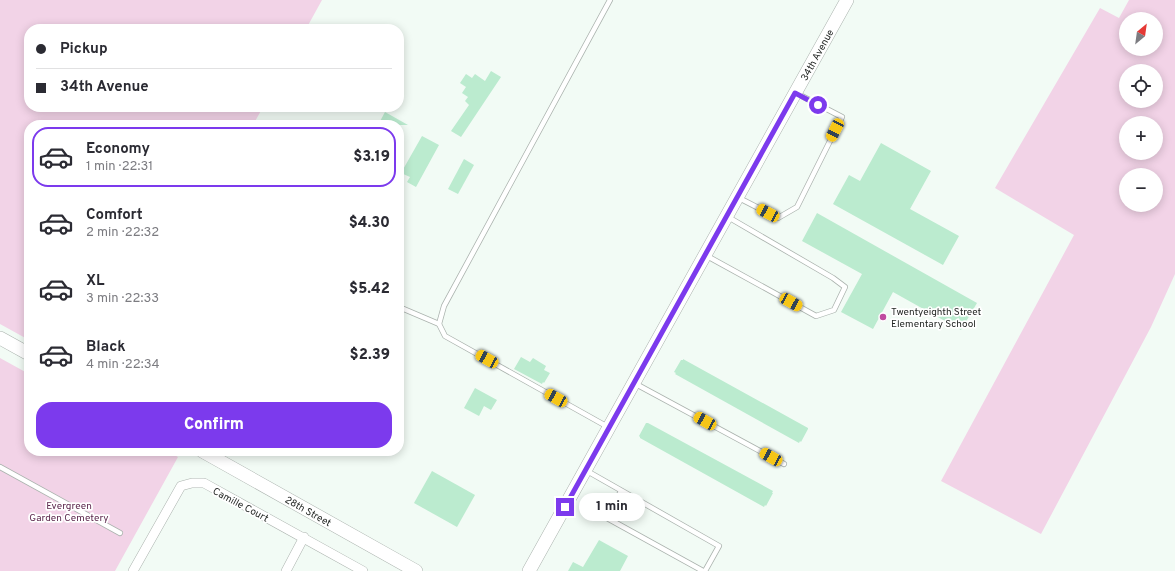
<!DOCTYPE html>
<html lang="en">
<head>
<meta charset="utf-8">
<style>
	body { margin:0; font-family:Overpass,sans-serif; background:#f7f7f7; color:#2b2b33; height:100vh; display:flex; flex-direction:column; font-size:15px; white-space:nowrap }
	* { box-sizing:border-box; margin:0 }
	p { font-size:13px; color:#7c7c81 }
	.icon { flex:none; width:22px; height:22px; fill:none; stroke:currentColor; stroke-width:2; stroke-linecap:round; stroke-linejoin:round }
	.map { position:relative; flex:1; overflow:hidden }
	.details { position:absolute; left:24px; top:120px; width:380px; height:336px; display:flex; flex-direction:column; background:#fff; border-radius:16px; box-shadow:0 2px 10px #0003 }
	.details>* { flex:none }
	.guide { position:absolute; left:24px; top:24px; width:380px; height:88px; border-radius:16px; box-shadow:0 2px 10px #0003; display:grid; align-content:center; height:88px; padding:0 12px; background:#fff }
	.needle { width:26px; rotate:29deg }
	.tools { position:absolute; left:1119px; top:12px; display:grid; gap:8px }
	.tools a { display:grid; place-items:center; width:44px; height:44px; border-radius:50%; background:#fff; box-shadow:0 2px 10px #0003; font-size:20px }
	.end { position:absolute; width:18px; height:18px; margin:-9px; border:5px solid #7c3aed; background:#fff; box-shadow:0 0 0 2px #fff }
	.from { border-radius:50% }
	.bubble { position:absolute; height:28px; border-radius:14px; background:#fff; box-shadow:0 2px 10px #0003; font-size:13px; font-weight:800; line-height:28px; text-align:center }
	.car { position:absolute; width:12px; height:24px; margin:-12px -6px; border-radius:5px; box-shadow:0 0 3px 1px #0007; background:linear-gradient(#f5c518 24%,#345 0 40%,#f5c518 0 76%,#345 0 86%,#f5c518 0) }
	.guide b { display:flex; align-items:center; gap:14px; height:38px; font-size:15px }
	.guide b+b { border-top:1px solid #e1e1e2 }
	.guide i { width:10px; height:10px; background:#2b2b33 }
	ul { padding:7px 0 0; list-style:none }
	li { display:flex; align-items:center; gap:12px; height:60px; margin:0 8px 6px; padding:0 4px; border:2px solid transparent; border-radius:16px }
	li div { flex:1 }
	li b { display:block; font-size:15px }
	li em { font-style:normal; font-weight:800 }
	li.on { border-color:#7c3aed }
	li>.icon { width:36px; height:36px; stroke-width:1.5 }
	.action { display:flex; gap:8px; margin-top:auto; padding:8px 12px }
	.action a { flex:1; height:46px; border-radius:16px; background:#7c3aed; color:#fff; font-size:16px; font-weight:800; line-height:46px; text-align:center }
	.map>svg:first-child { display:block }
</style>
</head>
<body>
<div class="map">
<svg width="1175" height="571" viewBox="0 0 1175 571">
	<rect width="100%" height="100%" fill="#f2fbf5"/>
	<g fill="#f2d3e7" fill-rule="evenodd">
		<path d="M 0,0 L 322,0 L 306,29 L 29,29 L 29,107 L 263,107 L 253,125 L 29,125 L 29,340 L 0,324 Z"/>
		<path d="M 1129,0 L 1175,0 L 1175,274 L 1151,327 L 1041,534 L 941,481 L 1074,235 L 995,188 L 1100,8 L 1119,18 ZM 1126,19 L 1156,19 L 1156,49 L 1126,49 ZM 1126,71 L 1156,71 L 1156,101 L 1126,101 ZM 1126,123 L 1156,123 L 1156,153 L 1126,153 ZM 1126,175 L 1156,175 L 1156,205 L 1126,205 Z"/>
		<path d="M 0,358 L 29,374 L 29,451 L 167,451 L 178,457 L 115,571 L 0,571 Z"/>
	</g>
	<g fill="#bbebcf">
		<path d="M 491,71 L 501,77 L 461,137 L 451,131 L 469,105 L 465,101 L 468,97 L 462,93 L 466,87 L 460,83 L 466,74 L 472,78 L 475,74 L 485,81 Z"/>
		<path d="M 385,112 L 408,125 L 378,125 Z"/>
		<path d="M 422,136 L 439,145 L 416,187 L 407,182 L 410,177 L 401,173 Z"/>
		<path d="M 881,143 L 931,171 L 910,209 L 959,236 L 943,265 L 833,204 L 849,175 L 860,181 Z"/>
		<path d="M 464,159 L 474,165 L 458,194 L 448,189 Z"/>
		<path d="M 817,213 L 977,303 L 961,330 L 893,292 L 873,329 L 841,312 L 862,274 L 802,241 Z"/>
		<path d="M 521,357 L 530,362 L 533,358 L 546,366 L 544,370 L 550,373 L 544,383 L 543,382 L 542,384 L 514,369 Z"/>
		<path d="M 683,359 L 808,428 L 808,429 L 801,442 L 800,441 L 799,443 L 675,374 L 676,373 L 674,372 L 681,360 L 683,360 Z"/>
		<path d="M 475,388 L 497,400 L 491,410 L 484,406 L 479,416 L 464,408 Z"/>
		<path d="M 646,423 L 648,423 L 773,491 L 772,493 L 773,493 L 766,506 L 765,505 L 764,507 L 640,438 L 640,437 L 639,436 Z"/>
		<path d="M 432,471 L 475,495 L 457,527 L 414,503 Z"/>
		<path d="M 599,540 L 628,556 L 620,571 L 568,571 L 573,562 L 583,567 Z"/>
	</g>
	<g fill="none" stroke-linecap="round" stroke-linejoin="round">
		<defs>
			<g id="lane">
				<path d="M 739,198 L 778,218 L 797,207 L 842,117 L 796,93"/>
				<path d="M 707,256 L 816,316 L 834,310 L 845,287 L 833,278 L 728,217"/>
				<path d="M 399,307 L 439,324"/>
				<path d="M 634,383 L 784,464"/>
				<path d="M 608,427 L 445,336 L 439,324 L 444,306 L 610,0"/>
				<path d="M 0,467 L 120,533"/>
				<path d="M 587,471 L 719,546 L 705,571"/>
				<path d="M 621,491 L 607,518 L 703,571"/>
			</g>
			<g id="street">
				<path d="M 133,571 L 181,486 L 192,483 L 204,483 L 363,571"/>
				<path d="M 286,571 L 304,537"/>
			</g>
			<g id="secondary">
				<path d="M 0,338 L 29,354"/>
				<path id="s1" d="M 202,451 L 416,571"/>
				<path id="s2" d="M 529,571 L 847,0"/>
			</g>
		</defs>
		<use href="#lane" stroke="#abb3ae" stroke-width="6"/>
		<use href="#street" stroke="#abb3ae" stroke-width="10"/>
		<use href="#secondary" stroke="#abb3ae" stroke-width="14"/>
		<use href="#lane" stroke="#fff" stroke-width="4.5"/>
		<use href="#street" stroke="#fff" stroke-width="9"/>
		<use href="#secondary" stroke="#fff" stroke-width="13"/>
	</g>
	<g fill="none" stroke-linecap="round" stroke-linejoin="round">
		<path stroke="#7c3aed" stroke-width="5" d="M 565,507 L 795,93 L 818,105"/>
	</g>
	<circle fill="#c04aa0" stroke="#fff" stroke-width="1.5" cx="883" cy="317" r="4"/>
	<g text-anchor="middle" stroke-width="3.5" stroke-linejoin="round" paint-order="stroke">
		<g font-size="10" fill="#252826" stroke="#fff">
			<text dy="4" stroke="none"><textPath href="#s2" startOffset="591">34th Avenue</textPath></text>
			<text transform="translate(241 504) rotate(28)" y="4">Camille Court</text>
			<text dy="4" stroke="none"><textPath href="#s1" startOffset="122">28th Street</textPath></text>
		</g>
		<g font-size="10" fill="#252826" stroke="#fff" text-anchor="start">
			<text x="891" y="315">Twentyeighth Street<tspan x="891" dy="12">Elementary School</tspan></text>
		</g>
		<g font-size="10" fill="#5c284d" stroke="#fff">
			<text x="69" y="509">Evergreen<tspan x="69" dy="12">Garden Cemetery</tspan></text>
		</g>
	</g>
</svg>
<div class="tools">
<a><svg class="needle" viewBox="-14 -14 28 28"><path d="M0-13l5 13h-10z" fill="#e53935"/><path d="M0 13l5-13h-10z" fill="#7c7c81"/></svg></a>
<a><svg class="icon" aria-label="locate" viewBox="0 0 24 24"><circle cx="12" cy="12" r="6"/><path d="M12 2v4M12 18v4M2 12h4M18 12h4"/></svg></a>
<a>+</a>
<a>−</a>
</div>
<i class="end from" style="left:818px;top:105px"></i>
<i class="end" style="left:565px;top:507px"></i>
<div class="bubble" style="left:579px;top:493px;width:66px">1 min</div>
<i class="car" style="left:835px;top:130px;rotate:207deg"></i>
<i class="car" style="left:768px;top:213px;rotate:298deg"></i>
<i class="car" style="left:791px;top:302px;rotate:119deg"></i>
<i class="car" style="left:487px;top:359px;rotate:299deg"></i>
<i class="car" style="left:556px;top:398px;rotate:299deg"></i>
<i class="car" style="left:705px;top:421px;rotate:299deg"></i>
<i class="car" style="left:771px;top:457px;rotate:299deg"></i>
<div class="guide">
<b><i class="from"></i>Pickup</b>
<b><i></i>34th Avenue</b>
</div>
<section class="details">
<ul>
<li class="on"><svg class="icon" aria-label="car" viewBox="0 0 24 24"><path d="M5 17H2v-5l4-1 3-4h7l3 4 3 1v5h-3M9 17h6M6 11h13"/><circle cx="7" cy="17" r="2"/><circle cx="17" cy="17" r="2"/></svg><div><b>Economy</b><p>1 min · 22:31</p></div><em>$3.19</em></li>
<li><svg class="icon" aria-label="car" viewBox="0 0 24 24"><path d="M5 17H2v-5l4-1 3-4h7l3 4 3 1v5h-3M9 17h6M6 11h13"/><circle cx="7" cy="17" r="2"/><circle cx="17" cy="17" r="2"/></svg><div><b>Comfort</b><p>2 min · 22:32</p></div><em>$4.30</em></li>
<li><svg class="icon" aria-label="car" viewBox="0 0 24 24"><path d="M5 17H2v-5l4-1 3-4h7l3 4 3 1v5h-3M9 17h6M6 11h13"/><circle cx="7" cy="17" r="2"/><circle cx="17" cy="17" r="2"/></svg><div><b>XL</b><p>3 min · 22:33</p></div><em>$5.42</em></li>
<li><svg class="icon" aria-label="car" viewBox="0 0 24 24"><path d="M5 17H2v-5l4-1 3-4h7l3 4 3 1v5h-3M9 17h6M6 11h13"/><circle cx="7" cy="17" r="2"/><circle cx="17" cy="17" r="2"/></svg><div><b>Black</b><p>4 min · 22:34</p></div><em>$2.39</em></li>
</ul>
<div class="action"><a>Confirm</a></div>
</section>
</div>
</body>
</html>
